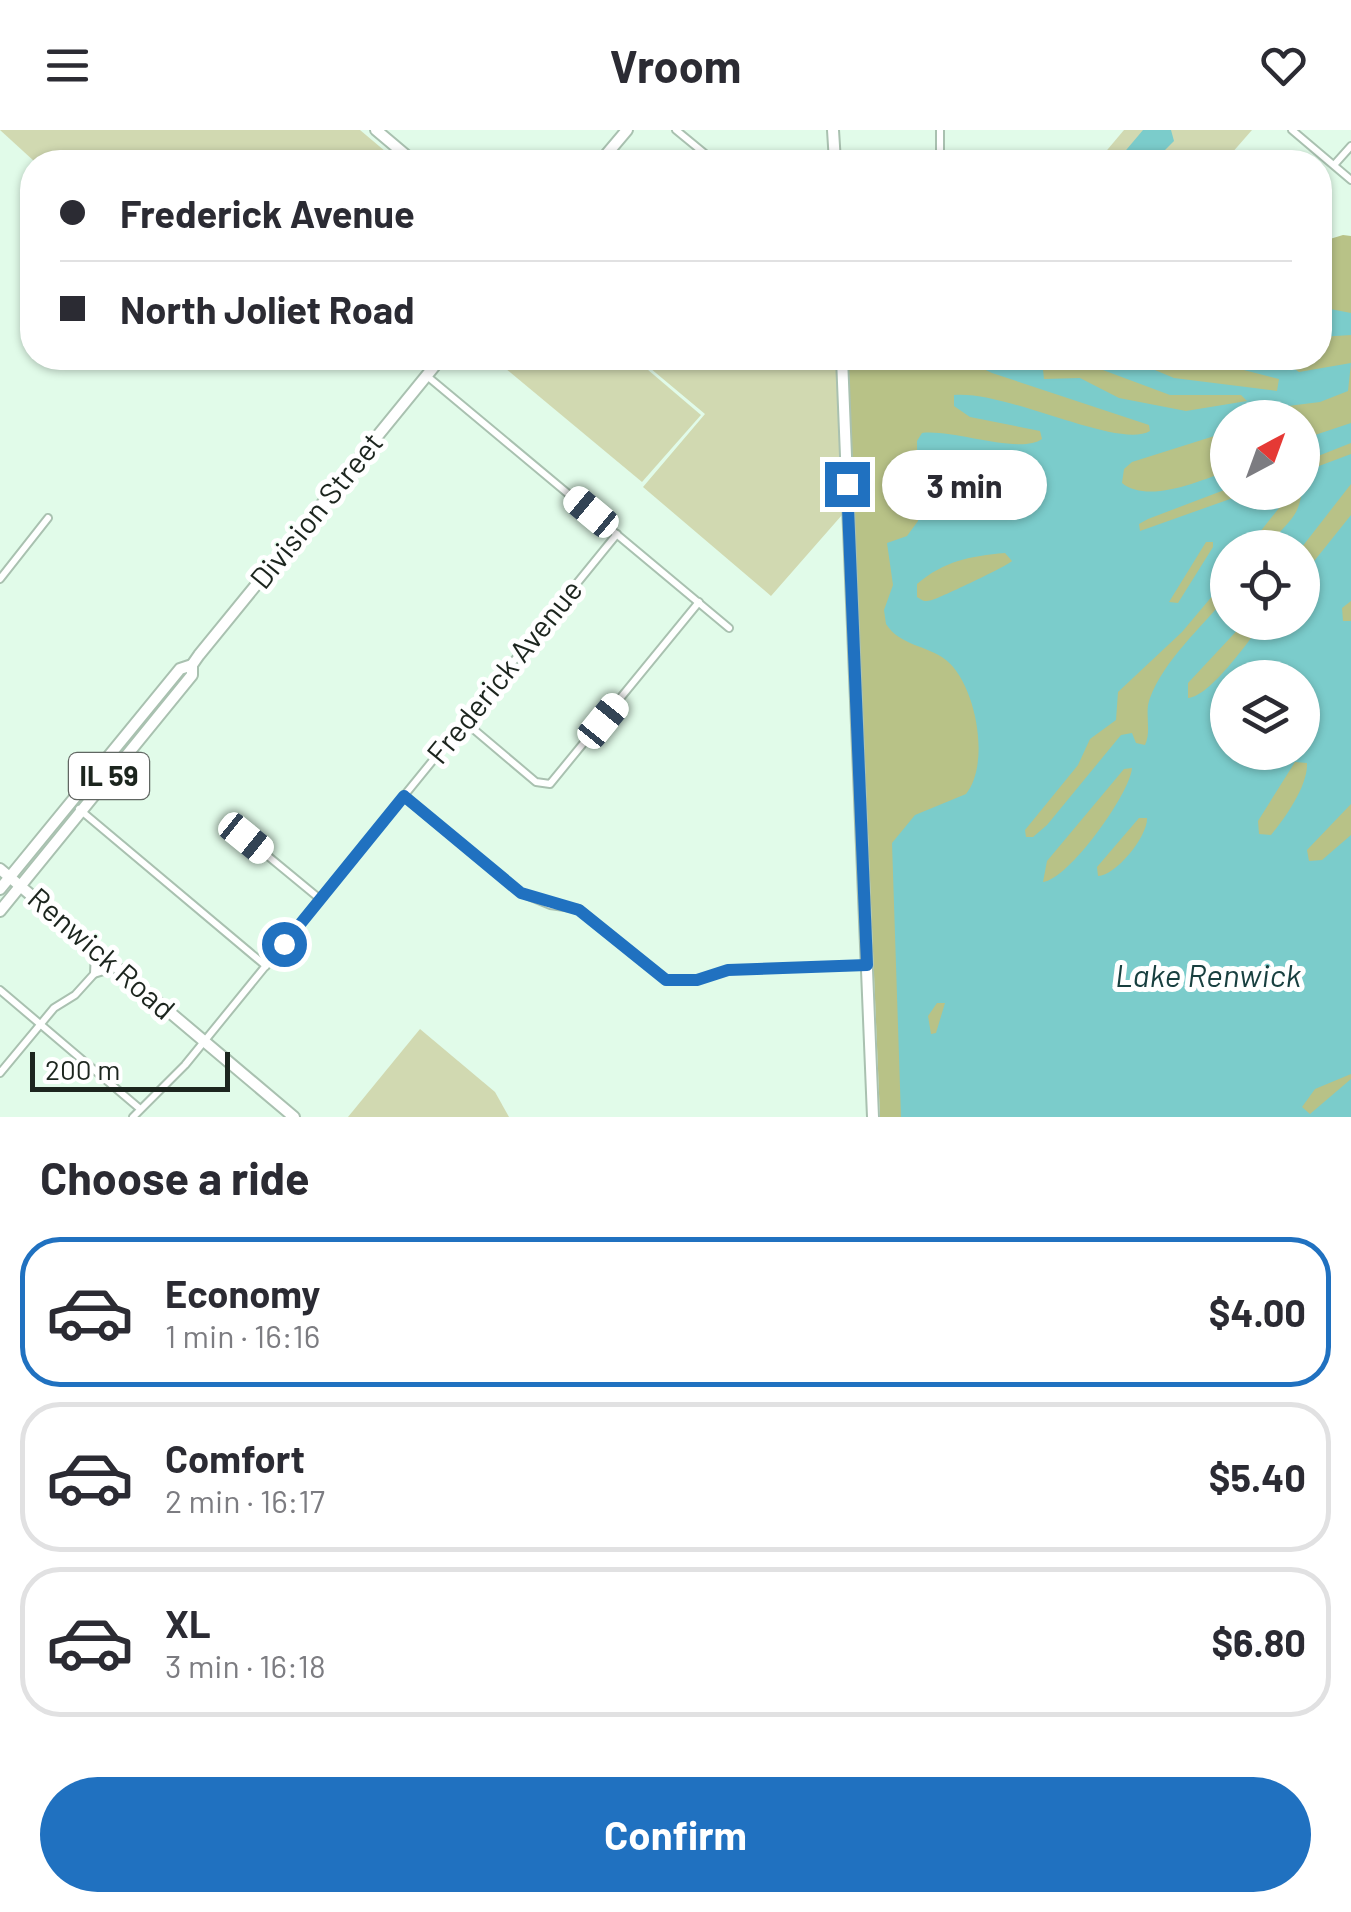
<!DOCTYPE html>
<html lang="en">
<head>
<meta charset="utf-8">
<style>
	body { margin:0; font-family:Barlow,sans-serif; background:#f2f2f3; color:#2b2b33; height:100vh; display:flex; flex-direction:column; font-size:38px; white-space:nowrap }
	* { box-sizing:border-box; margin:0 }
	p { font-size:32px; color:#7c7c81 }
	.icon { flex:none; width:55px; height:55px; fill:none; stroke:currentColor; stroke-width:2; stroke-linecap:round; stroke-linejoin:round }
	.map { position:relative; height:987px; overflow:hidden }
	.sheet { display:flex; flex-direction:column; background:#fff; flex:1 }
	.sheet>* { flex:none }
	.banner { position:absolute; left:20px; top:20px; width:1312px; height:220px; border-radius:40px; box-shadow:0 2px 8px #0004; display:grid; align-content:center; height:220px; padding:0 40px; background:#fff }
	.needle { width:65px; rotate:41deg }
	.buttons { position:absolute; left:1210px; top:270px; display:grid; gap:20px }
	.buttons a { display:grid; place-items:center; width:110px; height:110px; border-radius:50%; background:#fff; box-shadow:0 2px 8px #0004; font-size:50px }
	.scale { position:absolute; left:30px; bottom:25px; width:200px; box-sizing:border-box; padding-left:10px; border:5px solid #1c251e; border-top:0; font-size:28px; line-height:35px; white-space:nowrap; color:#1c251e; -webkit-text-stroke:8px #fff; paint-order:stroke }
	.end { position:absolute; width:45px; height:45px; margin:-22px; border:12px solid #2071c0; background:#fff; box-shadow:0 0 0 5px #fff }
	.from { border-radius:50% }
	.bubble { position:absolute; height:70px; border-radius:35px; background:#fff; box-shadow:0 2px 8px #0004; font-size:32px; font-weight:700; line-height:70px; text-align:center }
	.car { position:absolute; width:30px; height:60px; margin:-30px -15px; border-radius:12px; box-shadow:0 0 8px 2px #0007; background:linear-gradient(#fff 24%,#345 0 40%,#fff 0 76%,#345 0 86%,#fff 0) }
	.banner b { display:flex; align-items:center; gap:35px; height:95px; font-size:38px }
	.banner b+b { border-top:2px solid #e1e1e2 }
	.banner i { width:25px; height:25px; background:#2b2b33 }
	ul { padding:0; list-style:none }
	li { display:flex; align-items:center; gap:30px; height:150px; margin:0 20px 15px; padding:0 20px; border:5px solid #e1e1e2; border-radius:40px }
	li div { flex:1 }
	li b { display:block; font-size:38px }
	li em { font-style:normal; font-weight:700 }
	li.selected { border-color:#2071c0 }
	li>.icon { width:90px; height:90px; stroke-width:1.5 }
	h2 { padding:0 40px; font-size:45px; line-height:120px }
	.button { display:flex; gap:20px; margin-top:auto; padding:20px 40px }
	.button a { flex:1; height:115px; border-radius:60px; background:#2071c0; color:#fff; font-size:40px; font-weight:700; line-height:115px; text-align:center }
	header { display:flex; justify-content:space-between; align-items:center; height:130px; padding:0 40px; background:#fff; font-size:45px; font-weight:700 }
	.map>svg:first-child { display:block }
</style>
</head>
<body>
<header><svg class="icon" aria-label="menu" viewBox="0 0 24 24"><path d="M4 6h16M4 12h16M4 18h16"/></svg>Vroom<svg class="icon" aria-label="heart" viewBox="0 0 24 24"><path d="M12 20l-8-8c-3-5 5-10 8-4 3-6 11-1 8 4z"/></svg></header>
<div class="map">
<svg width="1351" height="987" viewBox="0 0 1351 987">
	<rect width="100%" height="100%" fill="#e1fbe9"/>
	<g fill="#d1d9b1">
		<path d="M 0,0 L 360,0 L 398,32 L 35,32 Z"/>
		<path d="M 1124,0 L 1252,0 L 1224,32 L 1097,32 Z"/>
		<path d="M 493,228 L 634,228 L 701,285 L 642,352 Z"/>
		<path d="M 638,228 L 836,228 L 842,385 L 771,466 L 643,357 L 705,284 Z"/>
		<path d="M 420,899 L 495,962 L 509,987 L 348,987 Z"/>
	</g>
	<path fill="#b8c287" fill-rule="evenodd" d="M 1343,105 L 1351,106 L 1351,987 L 880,987 L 848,228 L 1320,228 L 1320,112 ZM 1228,288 L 1302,288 L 1302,362 L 1228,362 ZM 1228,418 L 1302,418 L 1302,492 L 1228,492 ZM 1228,548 L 1302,548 L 1302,622 L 1228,622 Z"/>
	<g fill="#7bcccb" fill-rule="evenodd">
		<path d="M 1143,0 L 1171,0 L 1174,11 L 1153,32 L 1116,32 Z"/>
		<path d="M 1320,177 L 1351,183 L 1351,205 L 1320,207 Z"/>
		<path d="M 961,228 L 1126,228 L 1174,248 L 1277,261 L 1279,249 L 1197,228 L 1279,228 L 1299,242 L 1351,233 L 1348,261 L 1320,272 L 1272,278 L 1261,287 L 1228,288 L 1227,302 L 1132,332 L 1124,339 L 1122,353 C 1148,374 1200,351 1227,341 L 1227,359 L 1148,389 L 1139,394 L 1140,401 L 1247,363 L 1291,363 L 1248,417 L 1228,418 L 1227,446 L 1219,458 L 1182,502 L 1118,562 L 1116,590 L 1090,609 L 1078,635 L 1025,700 L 1026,707 L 1033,707 L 1047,695 L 1121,605 L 1132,603 L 1136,613 L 1145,615 C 1152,600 1144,583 1150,568 C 1164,530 1202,497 1227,466 L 1228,492 L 1244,493 L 1188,553 L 1188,568 C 1211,566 1247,512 1263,493 L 1302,492 L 1303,445 L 1351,385 L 1351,471 L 1342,478 L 1343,491 L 1351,491 L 1351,674 L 1307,720 L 1309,731 L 1322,730 L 1351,705 L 1351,944 L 1315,959 L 1302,977 L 1310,984 L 1351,949 L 1351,987 L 901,987 L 892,713 L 915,685 L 966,664 C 991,633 976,554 946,530 C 927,515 900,516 886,494 L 884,480 L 893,455 L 887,413 L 907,406 L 918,391 L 917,311 L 922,303 C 953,299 1020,325 1042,309 L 1040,301 L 970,287 L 954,276 L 954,265 C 1007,260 1118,320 1150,301 L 1149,295 L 992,243 ZM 1058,232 L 1084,233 L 1170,265 L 1241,265 L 1247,271 L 1186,281 L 1119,268 L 1080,248 L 1044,249 L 1043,240 ZM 950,326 L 1004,336 L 1005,339 L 986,345 L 950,331 ZM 1206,412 L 1213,412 L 1213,417 L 1178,473 L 1169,472 ZM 1005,423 L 1012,431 C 1009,435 940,468 932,470 C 923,472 924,471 917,467 L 917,454 C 944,431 970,426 1005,423 ZM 1228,548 L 1302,548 L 1302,622 L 1228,622 ZM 1295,632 L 1307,633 C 1308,656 1285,688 1271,705 L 1259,704 L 1258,691 ZM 1132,638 C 1130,664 1068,750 1043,752 L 1047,731 L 1124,639 ZM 1139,688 L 1147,688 C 1148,706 1116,746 1098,746 L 1097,737 ZM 937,873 L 945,873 L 936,903 L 931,904 L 928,886 Z"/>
		<path d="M 1351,293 L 1351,313 L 1303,332 L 1303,309 Z"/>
		<path d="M 1351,324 L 1351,354 L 1302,417 L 1266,417 C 1294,385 1302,387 1303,342 Z"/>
	</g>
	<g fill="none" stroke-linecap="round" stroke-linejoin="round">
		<defs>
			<g id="street">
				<path d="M 676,0 L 715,32"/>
				<path d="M 940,0 L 940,32"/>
				<path d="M 1292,0 L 1351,50"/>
				<path d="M 1334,35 L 1351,16"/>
				<path d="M 427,246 L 729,498"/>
				<path d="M 0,449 L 48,388"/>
				<path d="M 465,592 L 536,652 L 550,654 L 699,472"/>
				<path d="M 404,667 L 521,763 L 550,775 L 579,779 L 666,850 L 697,850 L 728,840 L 867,835"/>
				<path d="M 79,679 L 266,836"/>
				<path d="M 246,708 L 320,769"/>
				<path d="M 95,821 L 94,844 L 117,837"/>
				<path d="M 0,860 L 139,978"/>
				<path d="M 0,943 L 54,878 L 75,865 L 94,844"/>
				<path d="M 133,987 L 185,935 L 617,404"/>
			</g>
			<g id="secondary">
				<path d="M 376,0 L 414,32"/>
				<path d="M 0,739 L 294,987"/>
			</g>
			<g id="primary">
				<path d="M 833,0 L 835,32"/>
				<path d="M 600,32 L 627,0"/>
				<path d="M 842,228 L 873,987"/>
				<path d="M 0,759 L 180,539 L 192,535"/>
				<path d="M 0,781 L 192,545 L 192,535 L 199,525 L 441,228"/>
			</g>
		</defs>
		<use href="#street" stroke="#a9c1b0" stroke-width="10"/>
		<use href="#secondary" stroke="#a9c1b0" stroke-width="14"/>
		<use href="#primary" stroke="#a9c1b0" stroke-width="14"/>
		<use href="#street" stroke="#fff" stroke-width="6"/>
		<use href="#secondary" stroke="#fff" stroke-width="10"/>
		<use href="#primary" stroke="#fff" stroke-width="10"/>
	</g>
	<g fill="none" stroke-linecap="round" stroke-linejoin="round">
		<path stroke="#2071c0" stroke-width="12" d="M 284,814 L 404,666 L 521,763 L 579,780 L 666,850 L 697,850 L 728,840 L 867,835 L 847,354"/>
	</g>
	<g text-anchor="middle" stroke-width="10" stroke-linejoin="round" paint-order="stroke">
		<rect fill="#fff" stroke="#606662" stroke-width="2.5" x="69" y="623" width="80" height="46" rx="8"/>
		<g font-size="28" font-weight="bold" fill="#1c251e">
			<text x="109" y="656">IL 59</text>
		</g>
		<g font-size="30" fill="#1c251e" stroke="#fff">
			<text transform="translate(317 381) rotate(-51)" y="10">Division Street</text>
			<text transform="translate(505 542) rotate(-51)" y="10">Frederick Avenue</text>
			<text transform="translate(101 824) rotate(41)" y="10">Renwick Road</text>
		</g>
		<g font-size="32" font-style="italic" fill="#183f3f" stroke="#fff">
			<text x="1208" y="857">Lake Renwick</text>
		</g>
	</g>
</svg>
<div class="buttons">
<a><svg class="needle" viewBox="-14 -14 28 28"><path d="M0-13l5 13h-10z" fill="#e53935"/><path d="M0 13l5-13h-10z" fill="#7c7c81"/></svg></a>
<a><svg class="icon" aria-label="locate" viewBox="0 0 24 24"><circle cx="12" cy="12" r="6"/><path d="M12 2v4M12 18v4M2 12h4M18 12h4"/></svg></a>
<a><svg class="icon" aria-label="layers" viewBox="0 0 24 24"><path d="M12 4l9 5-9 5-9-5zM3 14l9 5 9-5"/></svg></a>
</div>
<div class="scale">200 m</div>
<i class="end from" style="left:284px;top:814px"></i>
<i class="end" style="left:847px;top:354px"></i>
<div class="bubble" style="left:882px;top:320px;width:165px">3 min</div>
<i class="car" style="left:591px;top:382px;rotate:310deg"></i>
<i class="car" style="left:603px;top:591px;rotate:39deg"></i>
<i class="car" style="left:246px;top:708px;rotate:129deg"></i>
<div class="banner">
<b><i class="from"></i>Frederick Avenue</b>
<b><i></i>North Joliet Road</b>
</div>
</div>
<section class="sheet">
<h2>Choose a ride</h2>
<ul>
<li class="selected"><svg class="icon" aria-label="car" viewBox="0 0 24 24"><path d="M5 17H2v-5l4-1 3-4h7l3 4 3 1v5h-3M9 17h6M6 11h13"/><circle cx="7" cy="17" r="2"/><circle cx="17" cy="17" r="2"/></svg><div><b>Economy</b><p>1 min · 16:16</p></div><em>$4.00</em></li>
<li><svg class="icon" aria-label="car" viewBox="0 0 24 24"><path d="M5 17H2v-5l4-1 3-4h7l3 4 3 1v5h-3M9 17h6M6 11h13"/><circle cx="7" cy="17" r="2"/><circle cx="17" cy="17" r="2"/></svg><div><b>Comfort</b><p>2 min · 16:17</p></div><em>$5.40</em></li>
<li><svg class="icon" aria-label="car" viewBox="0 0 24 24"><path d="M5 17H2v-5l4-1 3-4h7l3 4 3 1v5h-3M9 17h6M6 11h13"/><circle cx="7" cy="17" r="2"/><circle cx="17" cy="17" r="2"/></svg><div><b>XL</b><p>3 min · 16:18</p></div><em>$6.80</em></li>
</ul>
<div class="button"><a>Confirm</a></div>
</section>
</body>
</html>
